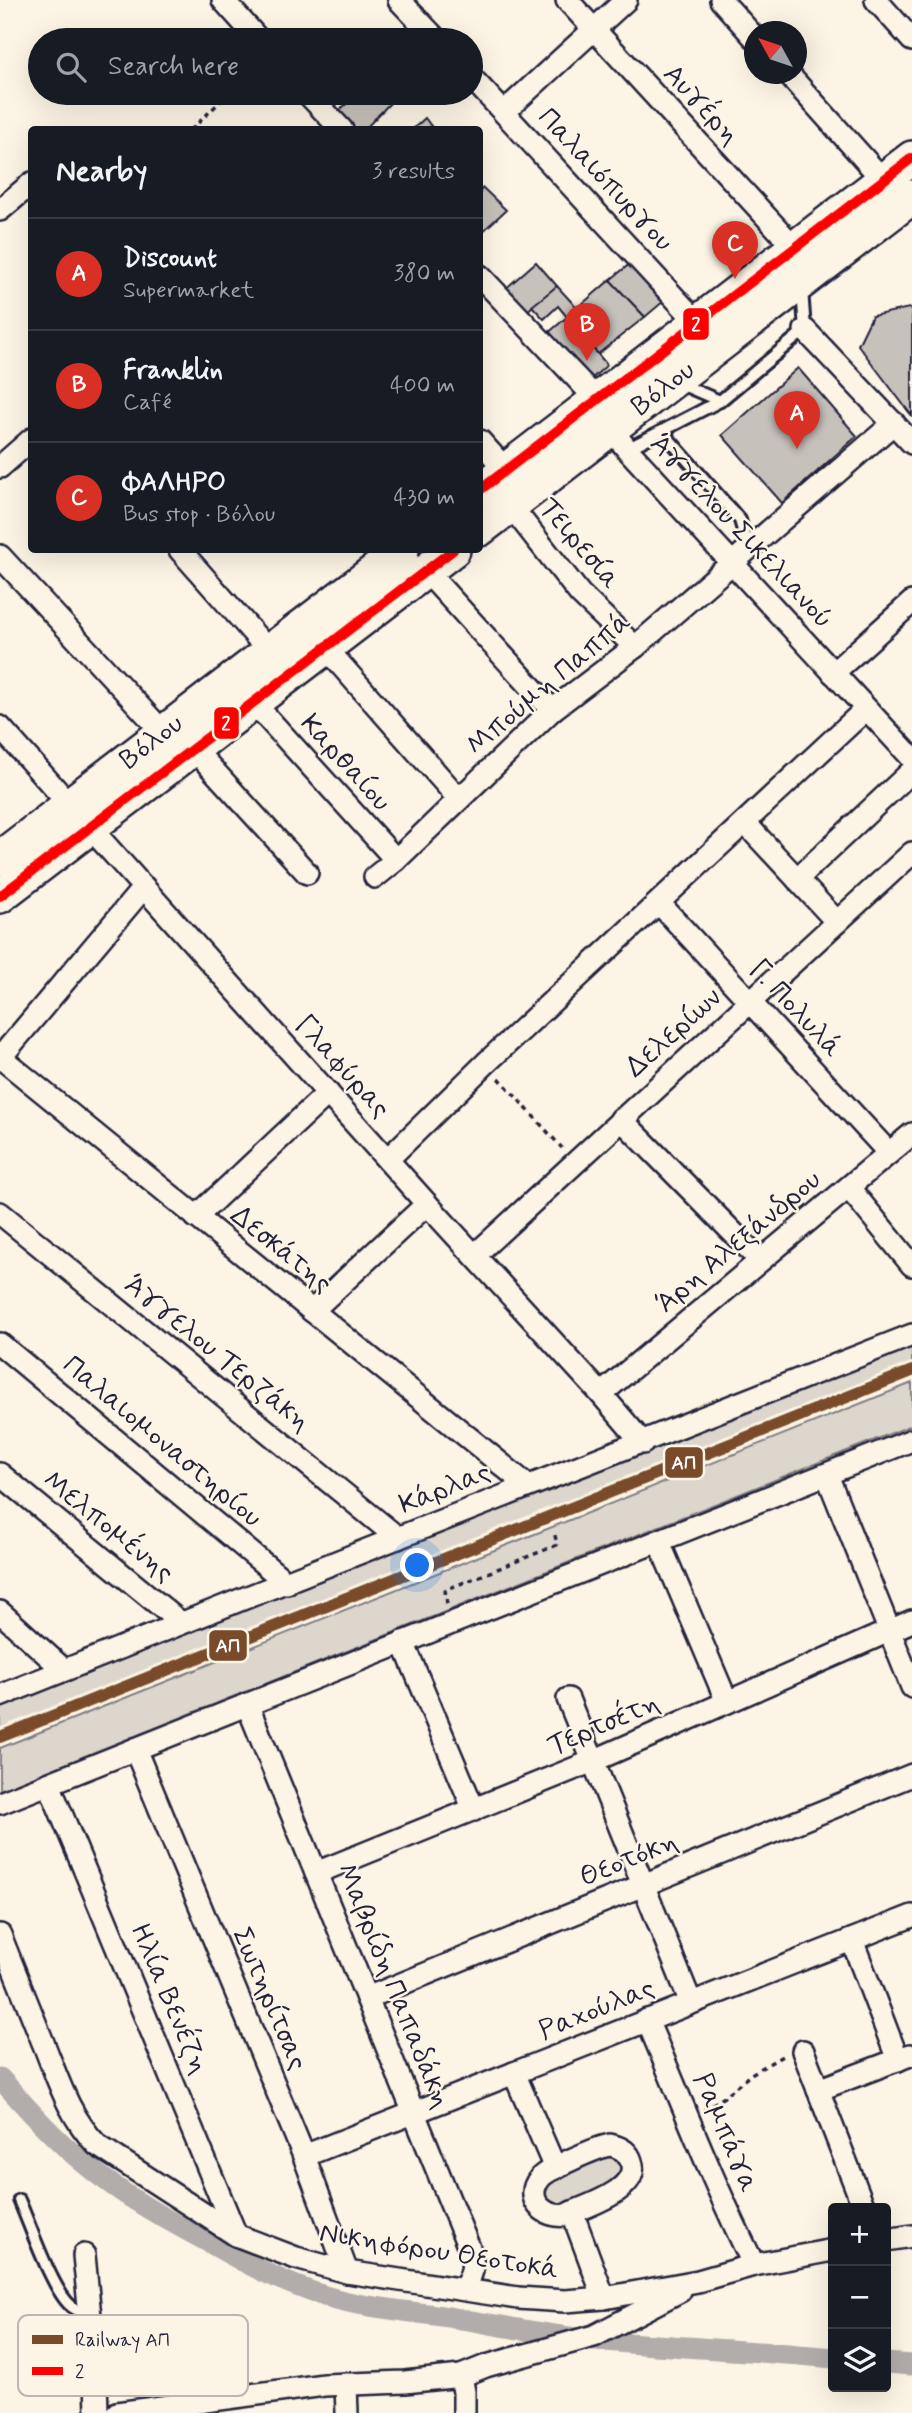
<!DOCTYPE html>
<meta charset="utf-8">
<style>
:root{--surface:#171b24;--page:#20242c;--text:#f1f3f6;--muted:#9ea1a6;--line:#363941;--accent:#d93025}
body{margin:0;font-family:Mynerve,sans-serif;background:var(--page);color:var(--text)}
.controls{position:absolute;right:21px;bottom:21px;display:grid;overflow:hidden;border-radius:7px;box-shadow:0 7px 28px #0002}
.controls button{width:63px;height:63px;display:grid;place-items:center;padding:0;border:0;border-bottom:2px solid var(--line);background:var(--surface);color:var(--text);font:35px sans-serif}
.compass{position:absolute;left:744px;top:21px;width:63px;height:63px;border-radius:50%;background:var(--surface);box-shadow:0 7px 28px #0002;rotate:310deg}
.you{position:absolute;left:418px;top:1566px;width:24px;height:24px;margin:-18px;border:5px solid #fff;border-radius:50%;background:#1a73e8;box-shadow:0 0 0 10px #1a73e833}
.badge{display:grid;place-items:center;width:46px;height:46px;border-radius:50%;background:var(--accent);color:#fff;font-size:23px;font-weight:700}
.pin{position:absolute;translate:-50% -58px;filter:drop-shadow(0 2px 4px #0008)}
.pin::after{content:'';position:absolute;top:37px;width:24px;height:21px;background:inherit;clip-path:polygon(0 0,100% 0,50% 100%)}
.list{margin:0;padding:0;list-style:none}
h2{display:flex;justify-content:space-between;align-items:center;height:91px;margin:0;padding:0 28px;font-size:30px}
h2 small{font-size:23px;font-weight:400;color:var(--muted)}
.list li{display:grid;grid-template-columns:46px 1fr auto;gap:21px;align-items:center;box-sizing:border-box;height:112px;padding:0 28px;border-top:2px solid var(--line)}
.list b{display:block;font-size:26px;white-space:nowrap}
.list p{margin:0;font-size:23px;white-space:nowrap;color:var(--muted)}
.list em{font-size:23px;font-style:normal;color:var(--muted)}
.icon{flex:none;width:38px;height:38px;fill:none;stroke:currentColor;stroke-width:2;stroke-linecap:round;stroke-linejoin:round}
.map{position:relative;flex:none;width:912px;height:2413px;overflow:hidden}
.search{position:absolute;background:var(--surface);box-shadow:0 7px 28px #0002;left:28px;top:28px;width:455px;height:77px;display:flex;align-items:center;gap:18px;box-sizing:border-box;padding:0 24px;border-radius:38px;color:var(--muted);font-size:26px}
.panel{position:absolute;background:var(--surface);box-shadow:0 7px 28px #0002;left:28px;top:126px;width:455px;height:427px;border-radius:7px}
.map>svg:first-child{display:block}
.green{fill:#dcd6cc;stroke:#7f7c84;stroke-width:2}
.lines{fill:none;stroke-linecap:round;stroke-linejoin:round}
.canal{stroke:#b2adab;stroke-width:21}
.building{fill:#c6c1bb;stroke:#22223b;stroke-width:2}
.service-casing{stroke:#22223b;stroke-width:16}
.minor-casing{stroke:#22223b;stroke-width:26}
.primary-casing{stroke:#22223b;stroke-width:38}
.path{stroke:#22223b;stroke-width:3.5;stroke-dasharray:5 5;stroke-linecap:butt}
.service{stroke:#fcf5e5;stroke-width:10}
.minor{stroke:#fcf5e5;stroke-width:21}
.primary{stroke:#fcf5e5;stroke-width:33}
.bus-1-casing{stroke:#fcf5e5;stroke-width:16}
.bus-1{stroke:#f00;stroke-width:10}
.rail-1-casing{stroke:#fcf5e5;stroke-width:18}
.rail-1{stroke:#7a4b2a;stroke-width:12}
.labels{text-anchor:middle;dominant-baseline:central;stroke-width:5;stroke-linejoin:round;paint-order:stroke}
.street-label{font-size:28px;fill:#22223b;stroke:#fcf5e5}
.key{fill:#fcf5e5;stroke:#bbb6b2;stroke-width:2}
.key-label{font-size:19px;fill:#22223b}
.line-badge{stroke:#fcf5e5;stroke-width:2.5}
.badge-label{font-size:19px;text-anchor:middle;font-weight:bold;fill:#fff}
</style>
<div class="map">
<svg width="912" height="2413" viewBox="0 0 912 2413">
<rect width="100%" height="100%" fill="#fcf5e5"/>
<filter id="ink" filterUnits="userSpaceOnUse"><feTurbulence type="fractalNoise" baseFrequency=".0143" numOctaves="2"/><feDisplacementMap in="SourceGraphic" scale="14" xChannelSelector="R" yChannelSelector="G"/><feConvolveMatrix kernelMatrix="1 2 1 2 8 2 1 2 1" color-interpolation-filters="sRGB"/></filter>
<g filter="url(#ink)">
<!-- green -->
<g class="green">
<polygon points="912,1341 912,1365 0,1731 0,1701"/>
<polygon points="912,1383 912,1425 0,1790 0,1748"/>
<polygon points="613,2156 621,2160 624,2174 608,2185 561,2206 555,2206 544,2198 544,2188 548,2183 602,2158"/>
</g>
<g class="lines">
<!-- canal -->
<g class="canal">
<path d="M0 2078C27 2108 54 2139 85 2164 123 2196 167 2220 210 2243 246 2264 285 2284 325 2296 368 2309 411 2311 455 2318 509 2327 562 2338 617 2342 689 2348 761 2351 833 2358"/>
<polyline points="886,2363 912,2365"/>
</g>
</g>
<!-- building -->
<g class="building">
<polygon points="359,93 388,93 394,99 364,130 350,130 336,113"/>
<polygon points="425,118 434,130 412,130"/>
<polygon points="483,188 506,210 480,234 480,191"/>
<polygon points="536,262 557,286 526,312 504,290"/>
<polygon points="631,263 664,301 645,317 610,280"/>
<polygon points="610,280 645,317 598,354 567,317"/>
<polygon points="557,286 577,308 567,317 558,306 544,319 532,306"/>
<polygon points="909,308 912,311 912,416 858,345 872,316"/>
<polygon points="567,317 607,365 588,382 547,334"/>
<polygon points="798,368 857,436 782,503 722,435"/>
</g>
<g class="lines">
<!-- service casing -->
<g class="service-casing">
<g id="service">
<polyline points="678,383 720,401 805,330 802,289"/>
<polyline points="662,431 740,520 748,549"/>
<polyline points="627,449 720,401"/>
<path d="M19 2200C30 2225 52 2289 70 2305 76 2311 83 2312 90 2315"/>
</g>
</g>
<!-- minor casing -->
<g class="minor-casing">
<g id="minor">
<polyline points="223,0 259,40"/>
<polyline points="399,0 437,40"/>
<polyline points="567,0 794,247"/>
<polyline points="721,0 754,37"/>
<polyline points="876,0 912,40"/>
<polyline points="788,74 883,180"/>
<polyline points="471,77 697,322"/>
<polyline points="307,93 342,130"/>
<polyline points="504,112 626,0"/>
<polyline points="0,210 32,183"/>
<polyline points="480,276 587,389 610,428 627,449 912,758"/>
<polyline points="805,330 912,443"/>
<polyline points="480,441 506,470"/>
<polyline points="0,467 32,439"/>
<polyline points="510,505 580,594 635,647"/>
<polyline points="180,550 269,651"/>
<polyline points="0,556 163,732"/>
<polyline points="425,570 552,710"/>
<polyline points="325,647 459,799"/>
<polyline points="833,673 912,602"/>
<polyline points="253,702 396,860"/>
<polyline points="0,727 427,1204 601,1394 643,1443"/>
<polyline points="193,748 307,873"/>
<polyline points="745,823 837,922"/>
<polyline points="375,877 396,860 552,710 635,647 894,423"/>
<polyline points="797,879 912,771"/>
<polyline points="659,903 889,1153"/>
<polyline points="0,1057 528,1486"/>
<polyline points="0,1058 144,887"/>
<polyline points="621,1119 760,1260"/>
<polyline points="388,1159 486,1063 866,709"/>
<polyline points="849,1188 912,1265"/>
<polyline points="0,1213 398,1538"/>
<polyline points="196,1217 328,1093"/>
<polyline points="475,1255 912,853"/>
<polyline points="312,1311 427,1204"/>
<polyline points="0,1344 287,1583"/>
<polyline points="601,1394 912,1134"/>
<polyline points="0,1474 181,1623"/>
<polyline points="827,1475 912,1687"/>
<polyline points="659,1542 727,1702"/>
<polyline points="0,1612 64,1670"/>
<polyline points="403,1642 474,1810"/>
<path d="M0 1696C303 1573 609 1457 912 1335"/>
<polyline points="568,1699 691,2003"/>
<path d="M247 1704 471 2253C475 2268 471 2276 464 2289"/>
<polyline points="135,1749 304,2156 347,2272"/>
<polyline points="49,1784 236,2235"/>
<polyline points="0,1803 912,1440"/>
<polyline points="316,1873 593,1761 912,1621"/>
<path d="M0 1935C14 1970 28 2005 42 2040 58 2079 68 2115 97 2145L236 2235 296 2258 347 2272 518 2298 565 2301 604 2298 698 2281 754 2265 833 2250"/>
<polyline points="852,1940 898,2060"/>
<polyline points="367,1998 912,1775"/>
<path d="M647 2020C682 2102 714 2186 754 2265"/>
<polyline points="803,2051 864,2208"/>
<polyline points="514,2073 555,2168"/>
<polyline points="818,2090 910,2055"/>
<path d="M610 2145C620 2147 628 2151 631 2161 642 2190 585 2206 566 2215 544 2219 523 2198 540 2178 547 2169 598 2147 610 2145Z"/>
<polyline points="304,2156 912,1916"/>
<polyline points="572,2212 604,2298"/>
<polyline points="886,2240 912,2236"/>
<polyline points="84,2255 96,2378 97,2413"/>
<polyline points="461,2376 464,2392 464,2413"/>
<polyline points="346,2384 347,2413"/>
<polyline points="117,2413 324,2385 405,2382 461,2376 486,2366 594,2336 680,2291"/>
</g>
</g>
<!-- primary casing -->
<g class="primary-casing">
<g id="primary">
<polyline points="480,490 912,158"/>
<path id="s1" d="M480 529 912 197"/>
<path id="s2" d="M0 858 402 550"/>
<polyline points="0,896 453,550"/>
</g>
</g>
<!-- path -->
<g class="path">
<polyline points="191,130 229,93"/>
<polyline points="499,1078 562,1148"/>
<polyline points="447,1604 445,1590 557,1545 554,1531"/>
<polyline points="704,2110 724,2097 751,2074 784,2055"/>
</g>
<!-- service -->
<use href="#service" class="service"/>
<!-- minor -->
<use href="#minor" class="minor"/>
<!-- primary -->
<use href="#primary" class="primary"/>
<!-- bus-1 casing -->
<g class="bus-1-casing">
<g id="bus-1">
<polyline points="480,490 912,158"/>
<polyline points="0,896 453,550"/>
</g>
</g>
<!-- bus-1 -->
<use href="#bus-1" class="bus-1"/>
<!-- rail-1 casing -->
<g class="rail-1-casing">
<polyline id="rail-1" points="0,1737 912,1371"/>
</g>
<!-- rail-1 -->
<use href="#rail-1" class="rail-1"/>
</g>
</g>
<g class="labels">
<!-- street labels -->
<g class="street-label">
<text transform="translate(701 105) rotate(47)">Αυγέρη</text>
<text transform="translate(605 180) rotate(47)">Παλαιόπυργου</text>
<text stroke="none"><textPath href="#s1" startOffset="231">Βόλου</textPath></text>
<text transform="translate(741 532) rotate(47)">Άγγελου Σικελιανού</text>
<text transform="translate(579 544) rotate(50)">Τειρεσία</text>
<text transform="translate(549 684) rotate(-40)">Μπούμη Παππά</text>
<text stroke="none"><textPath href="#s2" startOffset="191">Βόλου</textPath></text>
<text transform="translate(345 763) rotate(48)">Καρθαίου</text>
<text transform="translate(795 1009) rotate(47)">Γ. Πολυλά</text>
<text transform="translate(674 1033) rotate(-42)">Δελερίων</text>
<text transform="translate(342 1067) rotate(48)">Γλαφύρας</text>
<text transform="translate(739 1242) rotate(-40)">Άρη Αλεξάνδρου</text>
<text transform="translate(281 1250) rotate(39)">Δεσκάτης</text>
<text transform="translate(217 1354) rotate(39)">Άγγελου Τερζάκη</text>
<text transform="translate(162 1442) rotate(40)">Παλαιομοναστηρίου</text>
<text transform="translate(445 1489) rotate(-22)">Κάρλας</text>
<text transform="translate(108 1527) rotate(39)">Μελπομένης</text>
<text transform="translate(604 1725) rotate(-23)">Τερτσέτη</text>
<text transform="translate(629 1860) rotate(-22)">Θεοτόκη</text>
<text transform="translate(393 1986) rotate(68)">Μαβρίδη Παπαδάκη</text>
<text transform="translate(169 1999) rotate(67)">Ηλία Βενέζη</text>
<text transform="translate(269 1999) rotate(67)">Σωτηρίτσας</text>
<text transform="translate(597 2010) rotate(-22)">Ραχούλας</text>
<text transform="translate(725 2133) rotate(67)">Ραμπάγα</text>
<text transform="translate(439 2252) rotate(9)">Νικηφόρου Θεοτοκά</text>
</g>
</g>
<!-- legend -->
<rect x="18" y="2315" width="230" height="81" rx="10" class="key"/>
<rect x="32" y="2335" width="31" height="9" fill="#7a4b2a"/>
<rect x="32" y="2367" width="31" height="8" fill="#f00"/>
<g class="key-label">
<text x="75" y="2346">Railway ΑΠ</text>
<text x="75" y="2378">2</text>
</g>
<g class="line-badge">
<rect x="682" y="307" width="28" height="34" rx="7" fill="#f00"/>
<rect x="213" y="706" width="27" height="34" rx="7" fill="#f00"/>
<rect x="664" y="1446" width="40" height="33" rx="7" fill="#7a4b2a"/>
<rect x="208" y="1629" width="40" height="33" rx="7" fill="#7a4b2a"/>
</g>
<g class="badge-label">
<text x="696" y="331">2</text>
<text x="226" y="730">2</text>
<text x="684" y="1469">ΑΠ</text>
<text x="228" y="1652">ΑΠ</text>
</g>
</svg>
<div class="controls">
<button>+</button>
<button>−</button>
<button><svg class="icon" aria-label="layers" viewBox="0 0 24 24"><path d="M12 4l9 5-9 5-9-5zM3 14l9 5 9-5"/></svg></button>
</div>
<svg class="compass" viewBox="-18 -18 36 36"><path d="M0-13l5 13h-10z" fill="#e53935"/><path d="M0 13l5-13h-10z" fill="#9ea1a6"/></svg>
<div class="you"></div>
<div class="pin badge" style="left:797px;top:449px">A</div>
<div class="pin badge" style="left:587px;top:361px">B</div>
<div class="pin badge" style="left:735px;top:279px">C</div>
<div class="search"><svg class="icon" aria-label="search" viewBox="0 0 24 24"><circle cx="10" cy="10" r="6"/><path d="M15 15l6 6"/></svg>Search here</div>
<section class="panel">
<h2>Nearby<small>3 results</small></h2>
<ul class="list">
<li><span class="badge">A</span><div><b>Discount</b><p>Supermarket</p></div><em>380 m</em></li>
<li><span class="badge">B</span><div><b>Franklin</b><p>Café</p></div><em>400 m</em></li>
<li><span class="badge">C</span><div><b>ΦΑΛΗΡΟ</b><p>Bus stop · Βόλου</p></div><em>430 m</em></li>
</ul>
</section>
</div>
